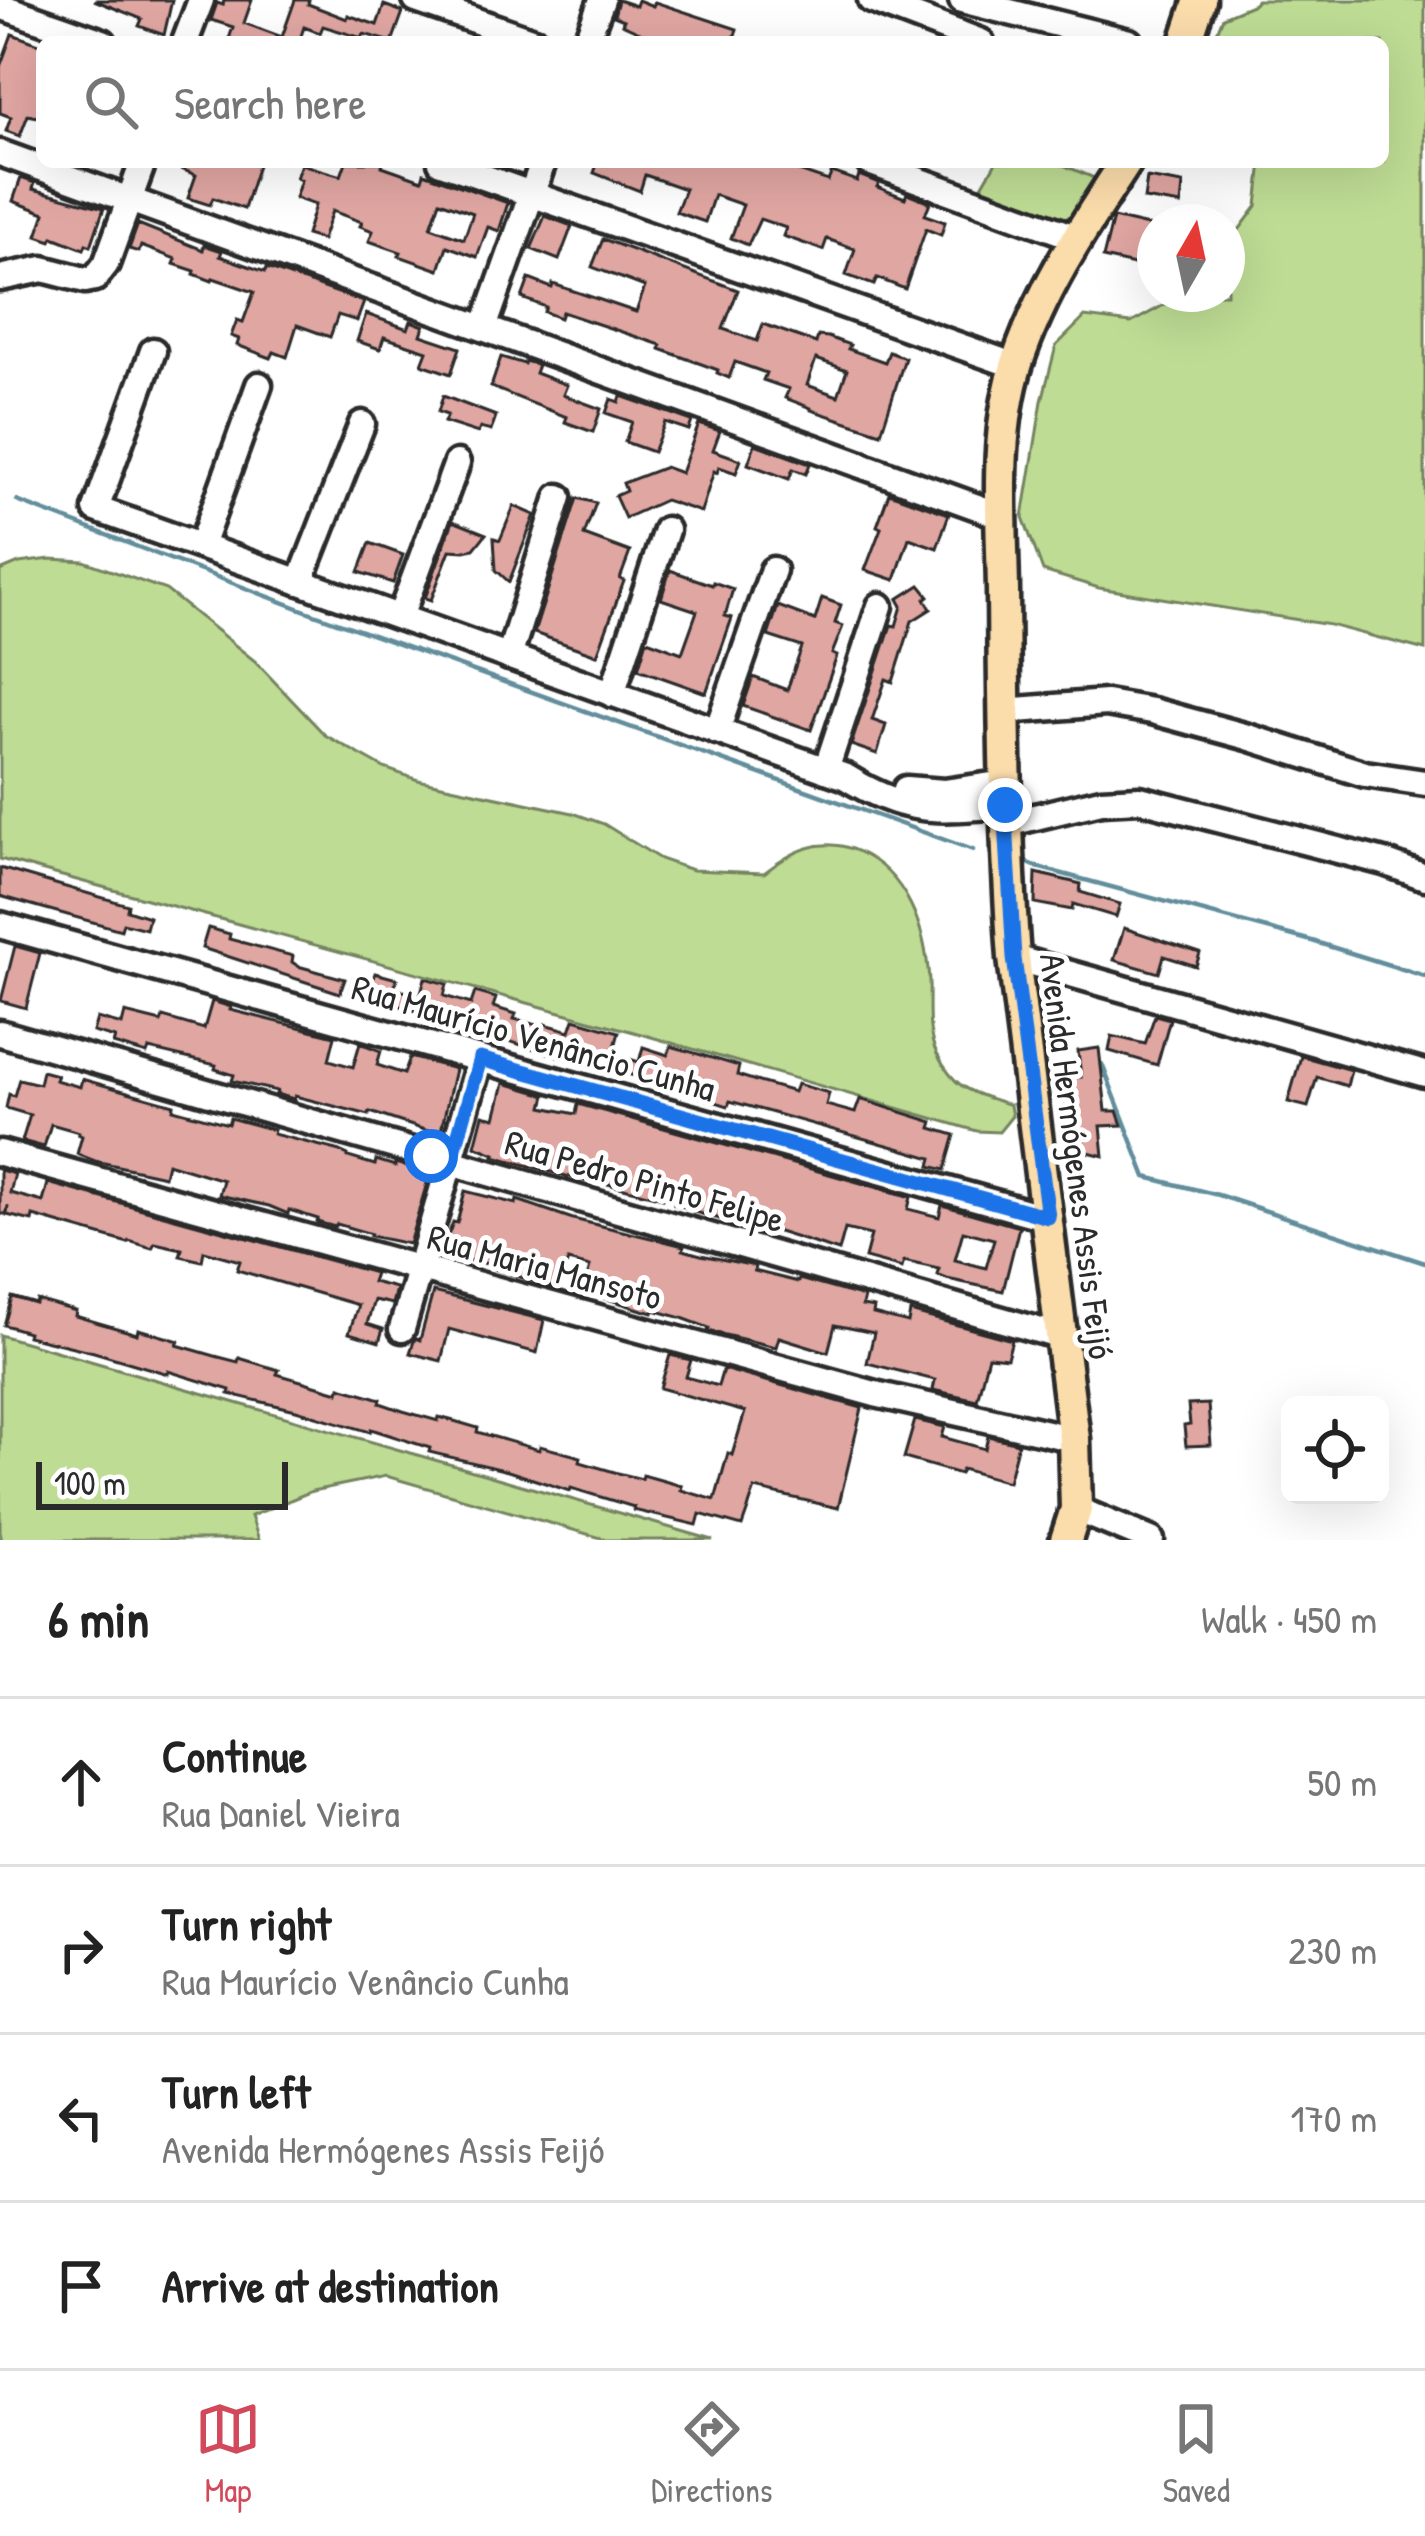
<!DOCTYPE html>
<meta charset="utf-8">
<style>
:root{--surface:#fff;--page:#f2f2f2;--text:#222;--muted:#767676;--line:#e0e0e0;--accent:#d1495b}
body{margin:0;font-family:"Patrick Hand",sans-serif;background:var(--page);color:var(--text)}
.controls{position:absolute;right:36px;bottom:36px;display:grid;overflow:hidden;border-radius:18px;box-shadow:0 12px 48px #0002}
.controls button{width:108px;height:108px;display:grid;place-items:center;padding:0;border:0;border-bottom:3px solid var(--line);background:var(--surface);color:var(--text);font:60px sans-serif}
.compass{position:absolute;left:1137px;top:204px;width:108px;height:108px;border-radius:50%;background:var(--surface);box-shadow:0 12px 48px #0002;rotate:9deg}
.scale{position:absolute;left:36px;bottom:30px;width:252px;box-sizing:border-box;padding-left:12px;border:6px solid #2b2b2b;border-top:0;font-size:33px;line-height:42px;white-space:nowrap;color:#2b2b2b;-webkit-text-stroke:9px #fff;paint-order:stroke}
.stop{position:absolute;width:36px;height:36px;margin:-27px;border:9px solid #1a73e8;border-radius:50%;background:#fff}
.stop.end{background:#1a73e8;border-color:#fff;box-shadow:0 3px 12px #0008}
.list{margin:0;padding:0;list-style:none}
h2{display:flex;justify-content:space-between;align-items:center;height:156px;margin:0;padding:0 48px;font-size:51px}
h2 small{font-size:39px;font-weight:400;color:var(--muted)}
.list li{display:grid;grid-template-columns:78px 1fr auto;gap:36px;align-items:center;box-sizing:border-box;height:168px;padding:0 48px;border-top:3px solid var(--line)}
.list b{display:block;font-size:45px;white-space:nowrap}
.list p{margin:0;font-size:39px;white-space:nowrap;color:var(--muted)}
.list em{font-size:39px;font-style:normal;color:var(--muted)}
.icon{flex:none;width:66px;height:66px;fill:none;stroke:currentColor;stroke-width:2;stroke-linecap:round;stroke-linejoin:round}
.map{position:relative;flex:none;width:1425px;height:1540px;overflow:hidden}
.search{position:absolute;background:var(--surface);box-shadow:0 12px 48px #0002;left:36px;right:36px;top:36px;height:132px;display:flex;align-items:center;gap:30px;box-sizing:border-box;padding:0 42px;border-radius:18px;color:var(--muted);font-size:45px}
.sheet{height:828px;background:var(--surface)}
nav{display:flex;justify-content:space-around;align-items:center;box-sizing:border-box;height:168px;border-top:3px solid var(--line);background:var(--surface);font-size:33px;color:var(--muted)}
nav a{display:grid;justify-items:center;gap:6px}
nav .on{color:var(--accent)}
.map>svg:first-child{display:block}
.green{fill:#bedc94;stroke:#748460;stroke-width:3}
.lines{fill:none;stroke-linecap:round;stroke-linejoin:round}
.stream{stroke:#628e9c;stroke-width:4.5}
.building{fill:#e0a6a2;stroke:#2b2b2b;stroke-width:3;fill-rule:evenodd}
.minor-casing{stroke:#2b2b2b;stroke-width:33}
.major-casing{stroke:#2b2b2b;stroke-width:39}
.minor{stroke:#fff;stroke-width:24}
.major{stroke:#fbdcab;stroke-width:30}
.route{stroke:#1a73e8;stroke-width:15}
.labels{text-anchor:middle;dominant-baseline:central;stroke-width:10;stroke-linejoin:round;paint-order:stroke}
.street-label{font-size:36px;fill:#2b2b2b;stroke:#fff}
</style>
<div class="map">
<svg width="1425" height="1540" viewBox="0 0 1425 1540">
<rect width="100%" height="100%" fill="#fff"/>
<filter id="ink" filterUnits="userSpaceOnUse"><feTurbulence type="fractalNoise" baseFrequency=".00833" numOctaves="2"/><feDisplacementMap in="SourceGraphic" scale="24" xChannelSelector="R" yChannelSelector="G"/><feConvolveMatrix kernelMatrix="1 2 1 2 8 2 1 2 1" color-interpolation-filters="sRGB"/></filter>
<g filter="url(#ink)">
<!-- green -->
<g class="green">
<polygon points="1257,0 1425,0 1425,650 1330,625 1099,588 1043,571 1023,517 1042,401 1056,346 1085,317 1131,323 1184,294 1227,294 1227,246 1257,206 1262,162 1383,162 1383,42 1213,42 1223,17 1254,4"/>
<polygon points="996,162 1056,162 1099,180 1069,228 978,193"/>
<path d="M51 559 84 561 166 590 255 661 325 735 384 768 418 780 573 813 604 824 660 859 692 870 764 873C791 852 821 835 857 851 907 873 926 929 929 981 930 1005 926 1032 937 1054 957 1093 973 1092 1010 1105L1012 1116 999 1132 977 1131 634 1032 0 859V571L19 563Z"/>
<polygon points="0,1335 713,1540 608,1540 386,1476 312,1491 251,1516 259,1540 0,1540"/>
</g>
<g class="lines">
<!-- stream -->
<g class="stream">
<polyline points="17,501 306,611 973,850"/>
<polyline points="1021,860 1037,867 1312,941 1425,976"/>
<polyline points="1102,1064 1146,1177 1218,1195 1425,1263"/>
</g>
</g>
<!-- building -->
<g class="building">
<polygon points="94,0 172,0 164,35 139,26 142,19"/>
<polygon points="224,0 252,0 244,23 282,37 295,0 309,0 308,4 347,19 348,15 377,25 384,5 403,12 392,42 364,34 362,38 323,26 320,33 304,27 299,42 228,42 233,27 211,20 217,3 223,5"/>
<polygon points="618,0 636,6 638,0 653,6 655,2 737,29 733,42 662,42 622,24 624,20 614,16"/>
<polygon points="12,34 42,45 42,118 28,115 20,136 6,131 11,117 0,113 0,67"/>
<polygon points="164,162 259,162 244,209 213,198 210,205 188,198 196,175"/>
<path d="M346 162H383L382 166 422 180 424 173 508 203 499 231 488 227 477 257 447 246 439 270 399 256 401 252 369 241 373 231 360 226 362 222 332 211 322 240 306 235 315 205 295 198 301 180 296 178 301 164 341 176ZM440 201 473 213 464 239 431 227Z"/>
<polygon points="598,162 785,162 784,166 828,181 832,172 857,181 859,175 879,183 877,187 905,198 907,193 930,202 925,215 945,222 941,235 926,229 905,289 877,278 874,285 846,275 855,249 827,239 823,250 783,236 786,228 760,219 748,245 731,238 743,205 714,195 705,222 676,212 685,189 645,175 640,191 594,173"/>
<polygon points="21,178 35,183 33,189 104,208 91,246 86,244 84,249 53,237 51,241 37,236 45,213 13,201"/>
<polygon points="1147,178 1183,184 1181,205 1144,199"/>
<polygon points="545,216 572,226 559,260 531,249"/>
<polygon points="1113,218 1152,227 1143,267 1103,258"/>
<polygon points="138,224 203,250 204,245 222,251 220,256 265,272 267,268 364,302 357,321 338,315 330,337 297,325 287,357 274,352 271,358 237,345 239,339 231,336 237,320 243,322 254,292 213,278 212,281 194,274 195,271 174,264 176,259 141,246 139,252 129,249"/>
<path d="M603 239 738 290 723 329 757 341 763 324 816 343 818 336 828 337 850 345 848 349 885 362 889 352 905 358 881 433 811 410V408L785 398 789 389 763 380 766 373 735 362 729 378 717 373 718 370 660 349 661 345 562 312 560 318 544 312 546 307 522 298 529 279 552 288 553 284 636 312 645 287 592 267ZM816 359 847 370 838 396 807 385Z"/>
<polygon points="366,314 408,329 411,321 424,326 421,335 460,348 451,374 422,364 427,351 384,337 380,349 357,341"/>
<polygon points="501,357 524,364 525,361 538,365 535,373 567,385 563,395 601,409 593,432 565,422 567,417 491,387"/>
<polygon points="443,396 496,416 491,431 480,428 478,433 444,422 447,415 438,412"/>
<polygon points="621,396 692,421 689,430 665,422 653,452 625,442 632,422 606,413 611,399 619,402"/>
<polygon points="699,424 720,431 713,450 741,460 736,473 719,467 717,473 714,471 701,512 665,500 625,518 615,496 626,491 623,483 665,467 681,473"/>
<polygon points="755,444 810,464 806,474 793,469 789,479 748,464"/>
<polygon points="889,493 949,514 937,548 909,538 895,580 865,570 881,528 877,526"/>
<polygon points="577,498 596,503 584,535 630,552 620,579 624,581 597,655 534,633"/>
<polygon points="514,506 535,515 509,582 496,570 494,538 500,540"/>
<polygon points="453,521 486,534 474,549 465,551 450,550 431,600 425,598"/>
<polygon points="370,543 403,555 393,583 359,572"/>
<polygon points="670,570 712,585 713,582 733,589 725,616 732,618 706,693 638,669 647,640 682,653 697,611 661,599"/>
<polygon points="920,585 929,596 925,599 931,609 912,621 893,682 886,679 872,720 886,725 877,754 851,745 891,625 896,626 902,606 898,599"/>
<polygon points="822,598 841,605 835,623 843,626 832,654 837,656 811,730 743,706 753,677 787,690 802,647 768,636 778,606 815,620"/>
<polygon points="0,868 128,905 127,910 149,917 146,929 123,923 121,930 0,896"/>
<polygon points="1036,873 1081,884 1080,892 1120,904 1116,917 1073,904 1072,910 1035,903"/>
<polygon points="208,928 230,934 229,939 293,956 292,962 298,966 345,979 340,993 202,948"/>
<polygon points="1124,928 1200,953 1196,966 1164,956 1159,973 1114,960"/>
<polygon points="15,946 40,953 26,1008 1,1001"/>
<polygon points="375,973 397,979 394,988 420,996 425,978 447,984 444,996 471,1004 475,992 496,998 493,1007 516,1014 514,1019 545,1027 545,1024 570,1031 574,1019 619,1032 613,1054 639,1062 643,1047 668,1055 671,1046 739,1066 737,1075 759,1082 794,1092 797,1084 829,1093 826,1105 855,1113 860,1099 933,1122 931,1128 955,1135 945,1170 930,1166 932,1158 898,1148 730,1101 728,1106 635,1076 608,1069 608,1071 485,1034 484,1038 467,1033 469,1025 438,1016 435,1024 418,1019 420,1012 350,991 354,977 372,982"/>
<polygon points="212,1001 231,1007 230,1010 335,1036 329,1060 353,1067 360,1043 381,1051 377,1065 404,1074 410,1057 455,1069 440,1135 370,1112 369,1115 295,1096 294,1099 276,1094 277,1091 232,1081 234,1075 215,1069 216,1065 149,1049 147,1054 113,1044 115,1038 93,1032 97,1018 122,1025 125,1013 161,1022 163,1017 204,1029"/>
<polygon points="1155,1015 1170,1019 1157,1065 1109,1051 1112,1036 1145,1044"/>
<polygon points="1099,1048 1106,1111 1117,1111 1122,1125 1101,1126 1104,1156 1068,1147 1066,1122 1068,1122 1062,1077 1081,1077 1078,1051"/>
<polygon points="1301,1056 1351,1070 1347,1086 1317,1077 1308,1107 1288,1102"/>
<polygon points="42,1071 57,1075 55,1080 80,1087 82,1079 174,1105 173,1109 228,1124 230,1118 274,1130 273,1134 337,1150 348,1155 348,1157 375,1165 376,1160 395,1166 395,1163 430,1173 409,1244 370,1236 371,1234 337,1224 335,1227 317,1222 318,1219 289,1210 288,1214 269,1206 219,1195 223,1180 167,1163 164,1176 95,1161 77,1154 82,1136 78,1134 79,1132 51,1124 44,1147 22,1141 30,1115 6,1108 9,1094 14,1096 19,1079 39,1084"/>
<path d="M504 1083 546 1095 543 1107 576 1114 578 1104 911 1197 908 1209 939 1217 942 1205 1019 1227 1003 1291 947 1279 937 1275 939 1269 912 1263 904 1261 902 1268 865 1258 871 1235 845 1229 839 1251 746 1222 745 1226 691 1211 692 1209 674 1204 675 1201 584 1178V1181L494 1156 495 1154 475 1146 483 1115 495 1118ZM963 1231 994 1239 986 1268 955 1260Z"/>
<polygon points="0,1170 15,1174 10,1193 43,1202 48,1183 375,1273 372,1282 396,1288 392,1304 374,1300 367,1324 383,1329 379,1342 349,1333 358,1305 237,1270 240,1261 204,1251 202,1261 180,1256 182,1249 155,1243 152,1248 129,1241 128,1243 33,1216 32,1221 7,1215 8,1206 6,1214 0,1214"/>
<polygon points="465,1191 516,1204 517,1200 573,1219 684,1246 683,1250 701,1255 755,1266 754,1271 798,1282 799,1279 864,1297 862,1306 874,1308 873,1314 908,1323 910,1312 1012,1340 1007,1358 988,1356 977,1400 933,1390 935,1380 867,1363 874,1333 835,1325 828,1352 779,1337 776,1347 708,1331 709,1328 682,1318 654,1310 653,1313 639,1309 583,1291 590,1267 568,1261 557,1289 492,1268 493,1265 441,1255 453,1222 457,1223"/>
<polygon points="433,1292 544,1320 537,1353 449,1329 441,1361 410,1353 415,1338 420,1340"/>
<polygon points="12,1297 36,1304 37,1300 76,1311 75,1316 137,1334 138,1329 179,1341 177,1345 215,1356 238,1362 239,1358 279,1370 277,1374 339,1392 340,1387 368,1395 381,1399 380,1403 403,1411 438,1421 439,1417 454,1421 478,1428 477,1432 539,1450 540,1446 581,1457 580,1462 618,1473 642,1479 643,1475 657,1479 682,1486 681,1490 715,1500 728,1453 732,1455 745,1412 660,1388 670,1355 691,1360 686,1377 718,1386 723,1369 862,1408 838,1508 755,1489 742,1526 700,1514 697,1525 633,1510 634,1507 571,1488 570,1491 508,1471 429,1452 430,1448 371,1429 370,1432 296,1410 229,1394 230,1390 168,1371 168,1374 94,1352 27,1336 28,1332 4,1325"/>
<polygon points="1208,1404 1211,1445 1186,1446 1184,1426 1190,1425 1188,1405"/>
<polygon points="915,1420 945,1427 942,1437 985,1449 988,1436 1018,1443 1008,1482 962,1469 960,1474 904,1458"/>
</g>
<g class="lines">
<!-- minor casing -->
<g class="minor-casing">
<g id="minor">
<polyline points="416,0 537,42"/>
<polyline points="871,0 981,42"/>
<polyline points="962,0 1129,42"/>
<polyline points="0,6 103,42"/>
<polyline points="185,42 201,0"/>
<polyline points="586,42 602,0"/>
<polyline points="0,153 1002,516"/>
<polyline points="441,162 1016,366"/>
<polyline points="869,162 1077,238"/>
<polyline points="0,278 43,269 85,280 95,278 106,264 143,162"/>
<polyline points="484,328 543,162"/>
<path d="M153 351 96 509 846 777C907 815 936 810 1005 805"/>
<polyline points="201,546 259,385"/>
<polyline points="300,582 362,424"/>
<polyline points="400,617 457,463"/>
<polyline points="509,657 559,497"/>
<polyline points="612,694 666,530"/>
<polyline points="1004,711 1106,703 1152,711 1248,737 1365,774 1425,783"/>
<polyline points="717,731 773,570"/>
<polyline points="826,770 880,606"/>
<polyline points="906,789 944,792 1005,783"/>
<polyline points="1006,824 1101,801 1140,799 1384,862 1425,877"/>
<polyline points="0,925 1048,1218"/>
<polyline points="1014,958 1425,1074"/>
<polyline points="0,1033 1062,1337"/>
<polyline points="0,1153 875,1394 1074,1439"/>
<polyline points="402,1329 480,1059"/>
<polyline points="1076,1509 1151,1540"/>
</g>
</g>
<!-- major casing -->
<g class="major-casing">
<g id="major">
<polyline points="1186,42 1200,0"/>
<path d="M1066 1540 1076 1509 1074 1439 1014 958C1005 836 1004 714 1003 591 1002 517 994 435 1017 363 1041 290 1084 226 1126 162"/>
</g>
</g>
<!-- minor -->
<use href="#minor" class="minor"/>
<!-- major -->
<use href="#major" class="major"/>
</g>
</g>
<g class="lines" filter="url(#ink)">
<!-- route -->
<polyline class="route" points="431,1156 451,1162 480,1059 1048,1217 1014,958 1005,805"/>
</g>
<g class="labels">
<!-- street labels -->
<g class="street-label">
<text transform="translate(534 1037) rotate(16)">Rua Maurício Venâncio Cunha</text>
<text transform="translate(1078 1156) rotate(83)">Avenida Hermógenes Assis Feijó</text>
<text transform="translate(645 1180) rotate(16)">Rua Pedro Pinto Felipe</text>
<text transform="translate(545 1266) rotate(15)">Rua Maria Mansoto</text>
</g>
</g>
</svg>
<div class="controls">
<button><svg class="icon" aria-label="locate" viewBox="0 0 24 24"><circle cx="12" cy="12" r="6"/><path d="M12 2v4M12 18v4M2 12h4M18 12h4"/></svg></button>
</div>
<svg class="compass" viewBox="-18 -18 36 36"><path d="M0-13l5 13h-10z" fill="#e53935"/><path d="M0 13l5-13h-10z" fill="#767676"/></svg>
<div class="scale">100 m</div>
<div class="stop" style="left:431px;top:1156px"></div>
<div class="stop end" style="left:1005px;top:805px"></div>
<div class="search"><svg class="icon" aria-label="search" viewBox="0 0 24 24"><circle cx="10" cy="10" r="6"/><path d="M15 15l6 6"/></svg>Search here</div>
</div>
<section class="sheet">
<h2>6 min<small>Walk · 450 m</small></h2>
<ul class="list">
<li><svg class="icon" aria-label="ahead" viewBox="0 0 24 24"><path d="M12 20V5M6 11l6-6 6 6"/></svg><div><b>Continue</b><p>Rua Daniel Vieira</p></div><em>50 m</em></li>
<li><svg class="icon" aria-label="right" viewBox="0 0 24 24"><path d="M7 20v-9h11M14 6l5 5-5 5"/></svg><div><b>Turn right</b><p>Rua Maurício Venâncio Cunha</p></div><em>230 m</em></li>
<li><svg class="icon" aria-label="left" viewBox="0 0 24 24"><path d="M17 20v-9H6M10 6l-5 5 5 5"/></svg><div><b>Turn left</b><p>Avenida Hermógenes Assis Feijó</p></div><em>170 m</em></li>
<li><svg class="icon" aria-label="arrive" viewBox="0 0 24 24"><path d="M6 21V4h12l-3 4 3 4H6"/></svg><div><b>Arrive at destination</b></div></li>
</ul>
</section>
<nav>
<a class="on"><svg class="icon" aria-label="map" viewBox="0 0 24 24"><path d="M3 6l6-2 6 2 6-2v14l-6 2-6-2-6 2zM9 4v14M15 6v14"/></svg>Map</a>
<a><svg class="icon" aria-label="directions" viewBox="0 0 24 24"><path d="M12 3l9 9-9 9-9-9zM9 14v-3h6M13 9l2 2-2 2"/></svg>Directions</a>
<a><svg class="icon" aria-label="saved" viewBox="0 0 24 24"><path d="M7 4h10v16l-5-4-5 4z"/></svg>Saved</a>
</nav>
